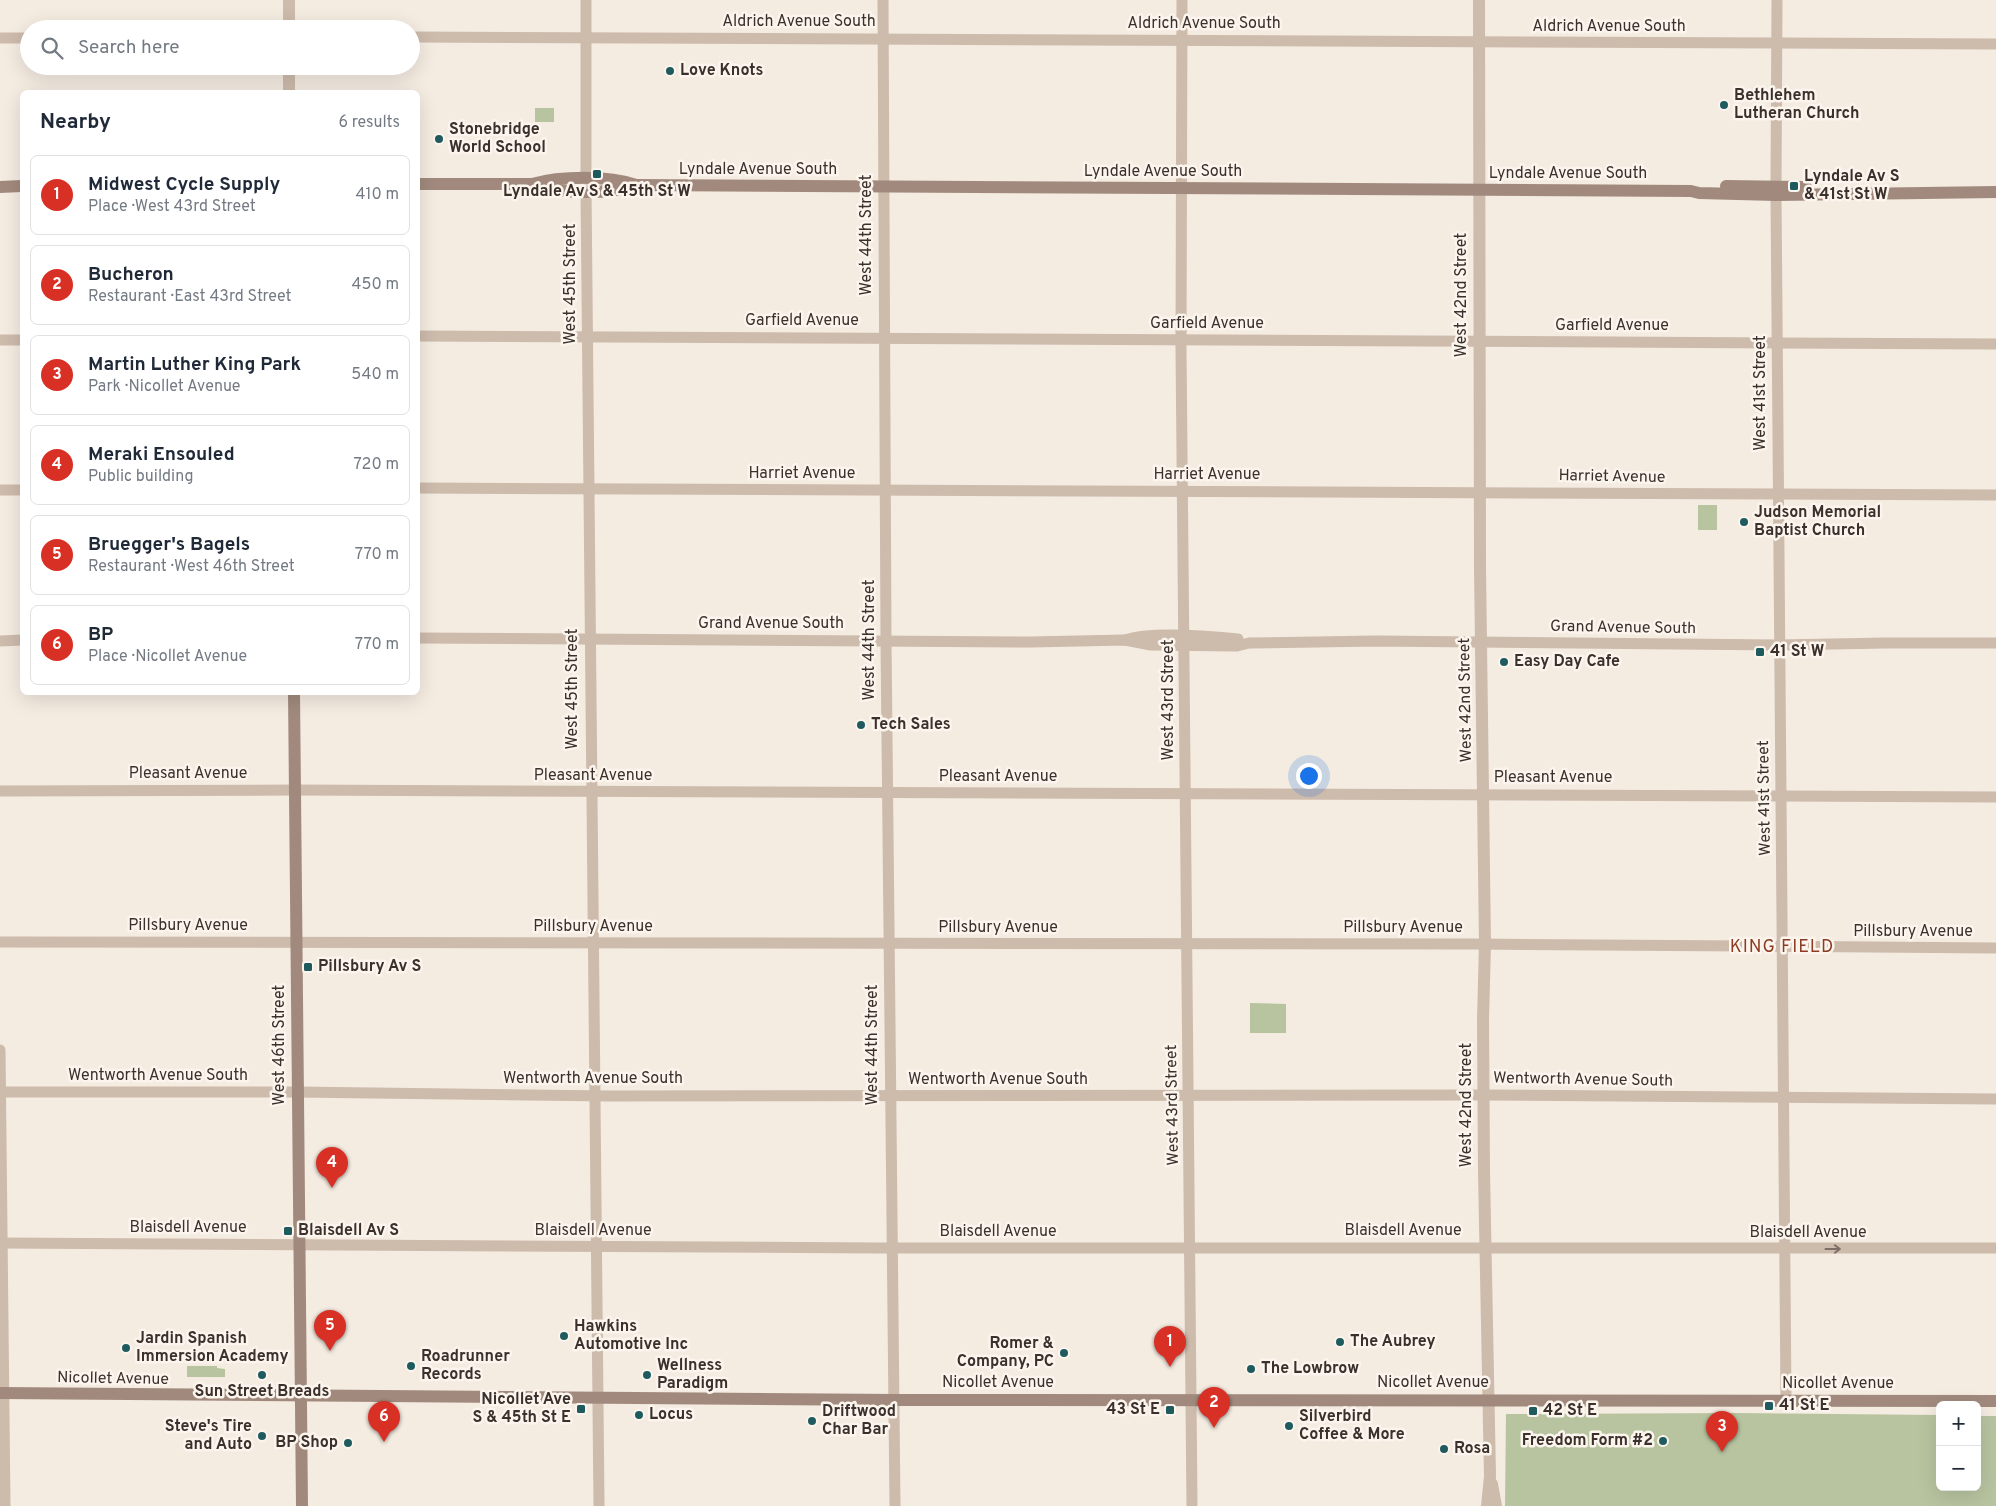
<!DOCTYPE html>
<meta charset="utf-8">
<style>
:root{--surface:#fff;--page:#f2f2f3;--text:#1f2937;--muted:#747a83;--line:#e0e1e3;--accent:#d93025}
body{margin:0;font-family:Overpass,sans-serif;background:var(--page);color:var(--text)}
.controls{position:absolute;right:15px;bottom:15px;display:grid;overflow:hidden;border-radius:8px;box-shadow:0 5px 20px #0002}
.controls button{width:45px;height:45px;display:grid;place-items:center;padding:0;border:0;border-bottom:1px solid var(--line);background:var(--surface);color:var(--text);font:25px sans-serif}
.you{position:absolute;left:1308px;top:775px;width:18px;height:18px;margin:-12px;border:4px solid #fff;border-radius:50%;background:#1a73e8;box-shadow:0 0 0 8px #1a73e833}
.badge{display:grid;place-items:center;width:32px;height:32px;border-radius:50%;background:var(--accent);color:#fff;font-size:16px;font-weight:700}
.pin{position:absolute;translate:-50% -41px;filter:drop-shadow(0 1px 2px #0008)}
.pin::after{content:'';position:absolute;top:26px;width:18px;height:15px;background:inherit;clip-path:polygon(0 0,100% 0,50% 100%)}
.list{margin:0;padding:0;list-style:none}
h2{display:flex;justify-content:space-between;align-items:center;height:65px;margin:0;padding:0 20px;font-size:21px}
h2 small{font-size:16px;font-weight:400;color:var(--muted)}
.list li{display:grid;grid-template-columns:32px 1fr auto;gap:15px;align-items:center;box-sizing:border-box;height:80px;margin:0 10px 10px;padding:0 10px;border:1px solid var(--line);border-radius:8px}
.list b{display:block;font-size:19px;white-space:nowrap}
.list p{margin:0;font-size:16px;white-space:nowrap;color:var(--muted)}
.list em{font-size:16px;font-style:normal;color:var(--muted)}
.icon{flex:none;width:28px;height:28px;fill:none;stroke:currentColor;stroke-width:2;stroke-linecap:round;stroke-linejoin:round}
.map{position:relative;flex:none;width:1996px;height:1506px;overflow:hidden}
.search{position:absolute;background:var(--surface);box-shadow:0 5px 20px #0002;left:20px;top:20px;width:400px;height:55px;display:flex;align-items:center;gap:12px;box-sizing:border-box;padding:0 18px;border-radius:28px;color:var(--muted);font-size:19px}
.panel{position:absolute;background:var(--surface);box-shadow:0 5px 20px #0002;left:20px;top:90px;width:400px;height:605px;border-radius:8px}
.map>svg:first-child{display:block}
.green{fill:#b8c4a0}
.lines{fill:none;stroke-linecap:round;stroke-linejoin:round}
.minor{stroke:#cdbbac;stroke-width:11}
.tertiary{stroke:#cdbbac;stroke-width:12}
.secondary{stroke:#a18a7d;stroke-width:12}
.oneway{stroke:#7d6f65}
.poi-dot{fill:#1f5a5e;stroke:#fbf5ee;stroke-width:2}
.labels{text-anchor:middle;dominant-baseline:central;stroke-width:5;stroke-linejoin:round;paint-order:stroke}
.street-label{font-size:16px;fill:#3b302b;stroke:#fbf5ee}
.poi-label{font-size:16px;font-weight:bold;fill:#3b302b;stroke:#fbf5ee;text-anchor:start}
.neighbourhood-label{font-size:18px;letter-spacing:1px;fill:#8c3b22;stroke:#fbf5ee}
</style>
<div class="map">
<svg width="1996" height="1506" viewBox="0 0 1996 1506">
<rect width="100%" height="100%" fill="#f4ebe1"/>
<!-- green -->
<g class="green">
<rect x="535" y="108" width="19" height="14"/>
<rect x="1698" y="505" width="19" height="25"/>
<polygon points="1250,1003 1286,1004 1286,1033 1250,1033"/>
<polygon points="187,1366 217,1366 217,1368 225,1369 225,1377 187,1377"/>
<polygon points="1737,1413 1940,1415 1940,1487 1977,1487 1977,1416 1996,1416 1996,1506 1505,1506 1506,1414"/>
</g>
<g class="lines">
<!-- minor -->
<g class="minor">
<polyline points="586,0 586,179"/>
<polyline points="883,0 886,641 895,1506"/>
<polyline points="1182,0 1181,348 1192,1506"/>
<polyline points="411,37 1996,44"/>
<polyline points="0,38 29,38"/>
<polyline points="1776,185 1777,0"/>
<polyline points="586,190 599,1506"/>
<polyline points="1776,195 1786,1400"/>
<polyline points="418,336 1996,344"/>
<polyline points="0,340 22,340"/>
<polyline points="418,488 1996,495"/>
<polyline points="0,490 22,490"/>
<polyline points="418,638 1031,642 1125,640 1151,645 1237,646 1249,643 1376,641 1779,645 1885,643 1996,643"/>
<path d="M1125 640C1151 631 1209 636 1238 639"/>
<polyline points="0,641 22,640"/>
<polyline points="0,791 295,790 1996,797"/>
<polyline points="0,942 1473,944 1996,948"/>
<polyline points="0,1050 5,1506"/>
<polyline points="0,1092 296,1092 609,1096 1483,1095 1996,1099"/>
<polyline points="0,1243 878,1248 1996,1248"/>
</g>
<!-- tertiary -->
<g class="tertiary">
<polyline points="289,0 289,29"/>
<polyline points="1479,0 1480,568 1485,944 1483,1020 1484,1172 1490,1476 1487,1506"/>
<polyline points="289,66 289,92"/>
<polyline points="1492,1484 1496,1506"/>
</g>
<!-- secondary -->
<g class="secondary">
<path d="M418 184H532C560 176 608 175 636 185"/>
<path d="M532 184C560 194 608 195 636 185L1691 191 1699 193 1776 195 1996 192"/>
<polyline points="1726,186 1806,187"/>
<polyline points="0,187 22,186"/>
<polyline points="294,692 302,1506"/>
<polyline points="0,1393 894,1400 1996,1401"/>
</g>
</g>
<!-- one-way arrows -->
<defs><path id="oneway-shaft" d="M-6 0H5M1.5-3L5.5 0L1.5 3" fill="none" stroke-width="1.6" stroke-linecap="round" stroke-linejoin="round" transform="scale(1.25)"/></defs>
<use class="oneway" href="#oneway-shaft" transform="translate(1833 1249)"/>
<!-- markers -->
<g class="poi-dot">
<circle cx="670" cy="71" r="5"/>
<circle cx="1724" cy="105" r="5"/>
<circle cx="439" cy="139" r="5"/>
<rect x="592" y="169" width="10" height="10" rx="2.5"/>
<rect x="1789" y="181" width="10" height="10" rx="2.5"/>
<circle cx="1744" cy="522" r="5"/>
<rect x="1755" y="647" width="10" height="10" rx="2.5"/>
<circle cx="1504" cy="662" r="5"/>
<circle cx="861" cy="725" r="5"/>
<rect x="303" y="962" width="10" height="10" rx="2.5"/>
<rect x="283" y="1226" width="10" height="10" rx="2.5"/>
<circle cx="564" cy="1336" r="5"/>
<circle cx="1340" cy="1342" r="5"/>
<circle cx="126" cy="1348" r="5"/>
<circle cx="1064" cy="1353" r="5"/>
<circle cx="411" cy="1366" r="5"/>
<circle cx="1251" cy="1369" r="5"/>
<circle cx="262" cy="1375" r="5"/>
<circle cx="647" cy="1375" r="5"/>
<rect x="1764" y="1401" width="10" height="10" rx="2.5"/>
<rect x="576" y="1404" width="10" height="10" rx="2.5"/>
<rect x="1165" y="1405" width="10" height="10" rx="2.5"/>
<rect x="1528" y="1406" width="10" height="10" rx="2.5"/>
<circle cx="639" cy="1415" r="5"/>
<circle cx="812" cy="1421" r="5"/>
<circle cx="1289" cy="1426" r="5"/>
<circle cx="262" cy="1436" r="5"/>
<circle cx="1663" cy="1441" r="5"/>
<circle cx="348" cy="1443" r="5"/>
<circle cx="1444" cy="1449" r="5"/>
</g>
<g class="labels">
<!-- street labels -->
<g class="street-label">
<text x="799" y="22">Aldrich Avenue South</text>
<text x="1204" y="24">Aldrich Avenue South</text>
<text x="1609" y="27">Aldrich Avenue South</text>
<text x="758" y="170">Lyndale Avenue South</text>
<text x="1163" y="172">Lyndale Avenue South</text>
<text x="1568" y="174">Lyndale Avenue South</text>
<text transform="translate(867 235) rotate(-90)">West 44th Street</text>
<text transform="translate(571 284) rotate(-90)">West 45th Street</text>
<text transform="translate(1462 295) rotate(-90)">West 42nd Street</text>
<text x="802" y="321">Garfield Avenue</text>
<text x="1207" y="324">Garfield Avenue</text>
<text x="1612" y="326">Garfield Avenue</text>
<text transform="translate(1761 393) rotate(-90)">West 41st Street</text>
<text x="802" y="474">Harriet Avenue</text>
<text x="1207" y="475">Harriet Avenue</text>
<text transform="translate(1612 477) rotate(1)">Harriet Avenue</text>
<text x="771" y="624">Grand Avenue South</text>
<text transform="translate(1623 628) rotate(1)">Grand Avenue South</text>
<text transform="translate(870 640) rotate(-90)">West 44th Street</text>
<text transform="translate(573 689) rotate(-90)">West 45th Street</text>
<text transform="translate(1169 700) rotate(-90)">West 43rd Street</text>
<text transform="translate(1466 700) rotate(-91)">West 42nd Street</text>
<text x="188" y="774">Pleasant Avenue</text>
<text x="593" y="776">Pleasant Avenue</text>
<text x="998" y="777">Pleasant Avenue</text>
<text x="1553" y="778">Pleasant Avenue</text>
<text transform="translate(1765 798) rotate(-91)">West 41st Street</text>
<text x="188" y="926">Pillsbury Avenue</text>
<text x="593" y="927">Pillsbury Avenue</text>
<text x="998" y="928">Pillsbury Avenue</text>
<text x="1403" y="928">Pillsbury Avenue</text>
<text x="1913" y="932">Pillsbury Avenue</text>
<text transform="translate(280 1045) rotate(-90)">West 46th Street</text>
<text transform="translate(873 1045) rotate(-90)">West 44th Street</text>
<text x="158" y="1076">Wentworth Avenue South</text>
<text x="593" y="1079">Wentworth Avenue South</text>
<text x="998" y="1080">Wentworth Avenue South</text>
<text transform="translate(1583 1080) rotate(1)">Wentworth Avenue South</text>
<text transform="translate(1173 1105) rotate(-91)">West 43rd Street</text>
<text transform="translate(1467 1105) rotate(-90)">West 42nd Street</text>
<text x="188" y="1228">Blaisdell Avenue</text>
<text x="593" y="1231">Blaisdell Avenue</text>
<text x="1403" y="1231">Blaisdell Avenue</text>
<text x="998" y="1232">Blaisdell Avenue</text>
<text x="1808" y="1233">Blaisdell Avenue</text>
<text transform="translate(113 1379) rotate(1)">Nicollet Avenue</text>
<text x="998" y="1383">Nicollet Avenue</text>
<text x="1433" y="1383">Nicollet Avenue</text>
<text x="1838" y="1384">Nicollet Avenue</text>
</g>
<!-- poi labels -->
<g class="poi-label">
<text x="680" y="71">Love Knots</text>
<text x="1734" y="96">Bethlehem<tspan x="1734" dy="18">Lutheran Church</tspan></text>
<text x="449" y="130">Stonebridge<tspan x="449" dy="18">World School</tspan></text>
<text x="1804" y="177">Lyndale Av S<tspan x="1804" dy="18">&amp; 41st St W</tspan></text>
<text x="597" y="192" text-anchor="middle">Lyndale Av S &amp; 45th St W</text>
<text x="1754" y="513">Judson Memorial<tspan x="1754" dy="18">Baptist Church</tspan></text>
<text x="1770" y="652">41 St W</text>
<text x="1514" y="662">Easy Day Cafe</text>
<text x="871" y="725">Tech Sales</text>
<text x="318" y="967">Pillsbury Av S</text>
<text x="298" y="1231">Blaisdell Av S</text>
<text x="574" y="1327">Hawkins<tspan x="574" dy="18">Automotive Inc</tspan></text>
<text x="136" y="1339">Jardin Spanish<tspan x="136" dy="18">Immersion Academy</tspan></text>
<text x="1350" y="1342">The Aubrey</text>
<text x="1054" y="1344" text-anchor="end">Romer &amp;<tspan x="1054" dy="18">Company, PC</tspan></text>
<text x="421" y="1357">Roadrunner<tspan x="421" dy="18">Records</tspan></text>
<text x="657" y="1366">Wellness<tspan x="657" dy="18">Paradigm</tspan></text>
<text x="1261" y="1369">The Lowbrow</text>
<text x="262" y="1392" text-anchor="middle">Sun Street Breads</text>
<text x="571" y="1400" text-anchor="end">Nicollet Ave<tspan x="571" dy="18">S &amp; 45th St E</tspan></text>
<text x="1779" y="1406">41 St E</text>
<text x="1160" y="1410" text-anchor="end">43 St E</text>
<text x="1543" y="1411">42 St E</text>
<text x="822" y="1412">Driftwood<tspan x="822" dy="18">Char Bar</tspan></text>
<text x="649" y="1415">Locus</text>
<text x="1299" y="1417">Silverbird<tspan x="1299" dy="18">Coffee &amp; More</tspan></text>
<text x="252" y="1427" text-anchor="end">Steve's Tire<tspan x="252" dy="18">and Auto</tspan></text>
<text x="1653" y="1441" text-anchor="end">Freedom Form #2</text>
<text x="338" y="1443" text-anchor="end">BP Shop</text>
<text x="1454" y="1449">Rosa</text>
</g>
<!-- neighbourhood labels -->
<g class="neighbourhood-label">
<text x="1782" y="947">KING FIELD</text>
</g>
</g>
</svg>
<div class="controls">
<button>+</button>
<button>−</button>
</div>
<div class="you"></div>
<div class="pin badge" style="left:1170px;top:1367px">1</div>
<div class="pin badge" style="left:1214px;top:1428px">2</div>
<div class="pin badge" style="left:1722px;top:1452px">3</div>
<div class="pin badge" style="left:332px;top:1188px">4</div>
<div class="pin badge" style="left:330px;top:1351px">5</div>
<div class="pin badge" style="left:384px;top:1442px">6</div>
<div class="search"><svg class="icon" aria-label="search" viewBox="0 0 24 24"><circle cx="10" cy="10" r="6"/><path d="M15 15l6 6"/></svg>Search here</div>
<section class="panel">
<h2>Nearby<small>6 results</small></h2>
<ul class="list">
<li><span class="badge">1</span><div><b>Midwest Cycle Supply</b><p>Place · West 43rd Street</p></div><em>410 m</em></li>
<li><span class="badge">2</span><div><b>Bucheron</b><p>Restaurant · East 43rd Street</p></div><em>450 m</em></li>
<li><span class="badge">3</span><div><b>Martin Luther King Park</b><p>Park · Nicollet Avenue</p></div><em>540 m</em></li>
<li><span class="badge">4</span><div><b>Meraki Ensouled</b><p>Public building</p></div><em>720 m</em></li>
<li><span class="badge">5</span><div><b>Bruegger's Bagels</b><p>Restaurant · West 46th Street</p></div><em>770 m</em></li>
<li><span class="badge">6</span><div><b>BP</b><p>Place · Nicollet Avenue</p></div><em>770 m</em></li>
</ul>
</section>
</div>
